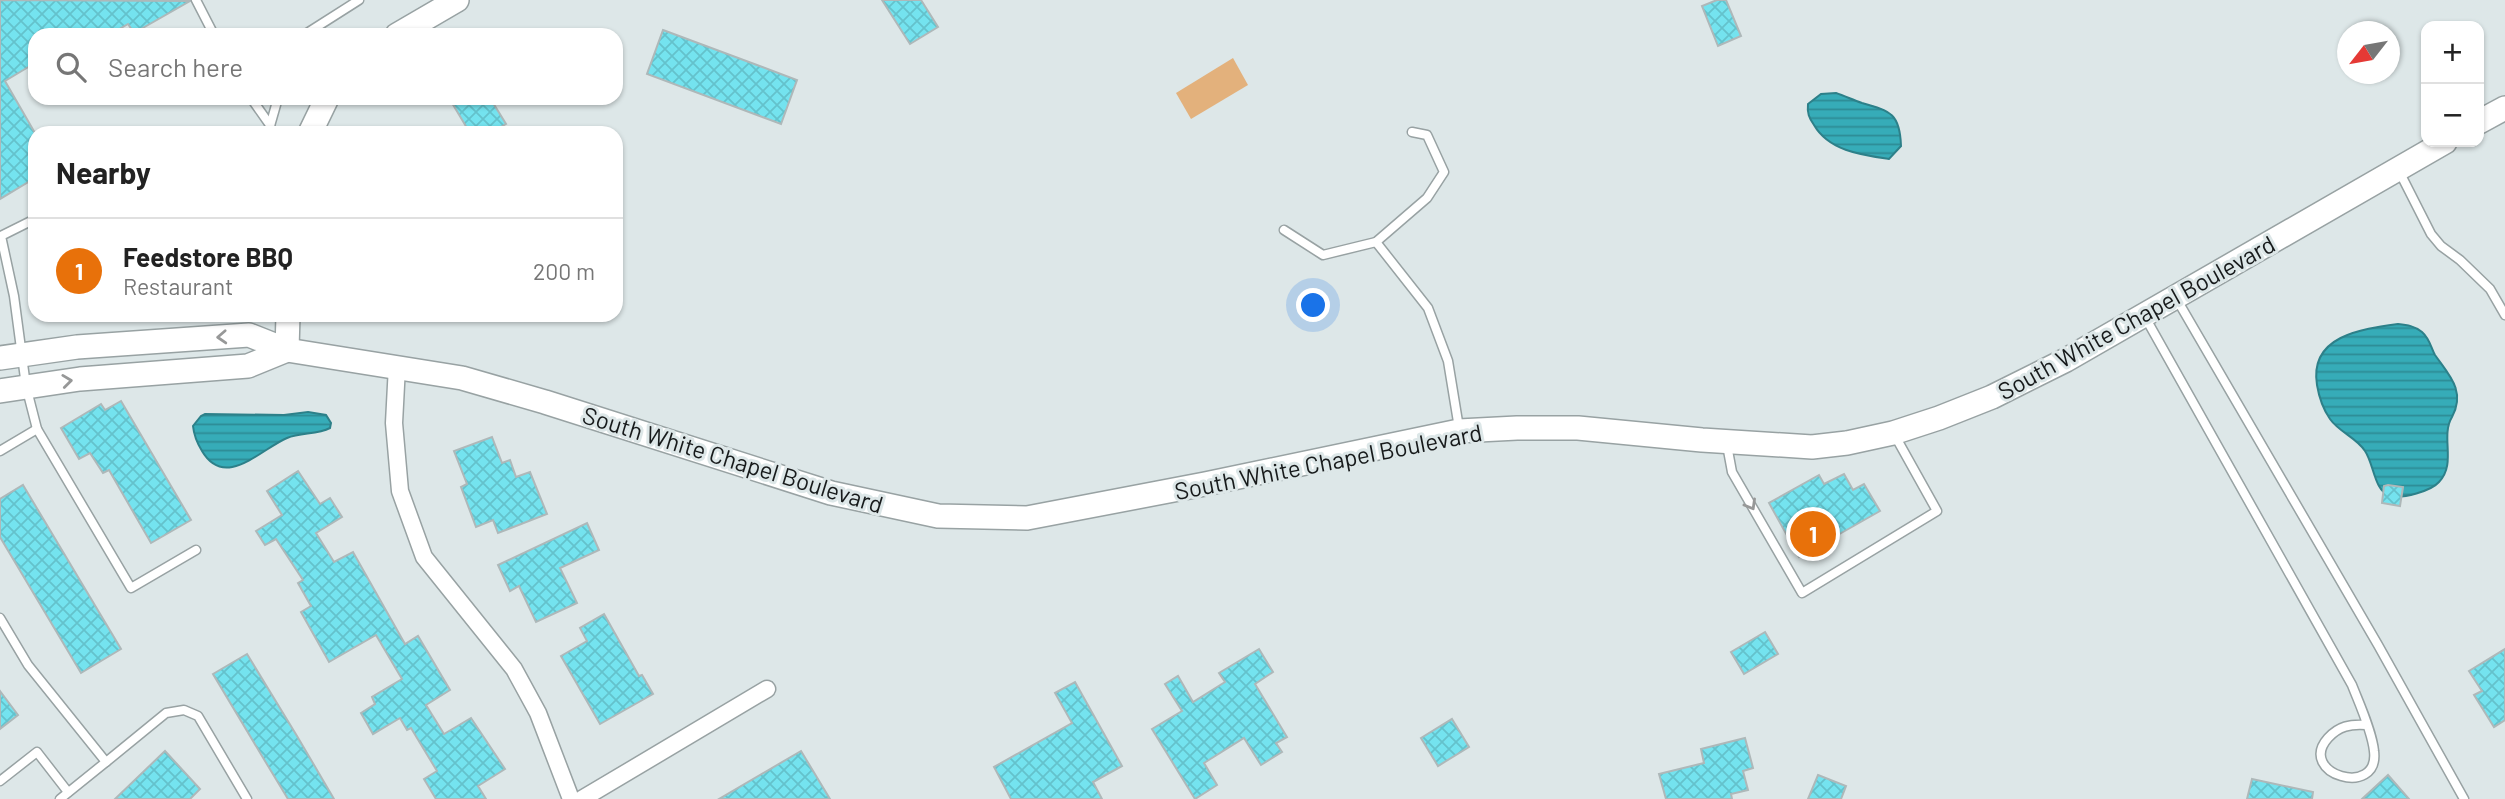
<!DOCTYPE html>
<meta charset="utf-8">
<style>
:root{--surface:#fff;--page:#f2f2f2;--text:#222;--muted:#767676;--line:#e0e0e0;--accent:#905a0e}
body{margin:0;font-family:Barlow,sans-serif;background:var(--page);color:var(--text)}
.controls{position:absolute;right:21px;top:21px;display:grid;overflow:hidden;border-radius:14px;box-shadow:0 2px 5px #0004}
.controls button{width:63px;height:63px;display:grid;place-items:center;padding:0;border:0;border-bottom:2px solid var(--line);background:var(--surface);color:var(--text);font:35px sans-serif}
.compass{position:absolute;left:2337px;top:21px;width:63px;height:63px;border-radius:50%;background:var(--surface);box-shadow:0 2px 5px #0004;rotate:239deg}
.you{position:absolute;left:1314px;top:306px;width:24px;height:24px;margin:-18px;border:5px solid #fff;border-radius:50%;background:#1a73e8;box-shadow:0 0 0 10px #1a73e833}
.badge{display:grid;place-items:center;width:46px;height:46px;border-radius:50%;background:var(--accent);color:#fff;font-size:23px;font-weight:700}
.pin{position:absolute;translate:-50% -50%;border:4px solid #fff;box-shadow:0 2px 7px #0006}
.list{margin:0;padding:0;list-style:none}
h2{display:flex;justify-content:space-between;align-items:center;height:91px;margin:0;padding:0 28px;font-size:30px}
h2 small{font-size:23px;font-weight:400;color:var(--muted)}
.list li{display:grid;grid-template-columns:46px 1fr auto;gap:21px;align-items:center;box-sizing:border-box;height:105px;padding:0 28px;border-top:2px solid var(--line)}
.list b{display:block;font-size:26px;white-space:nowrap}
.list p{margin:0;font-size:23px;white-space:nowrap;color:var(--muted)}
.list em{font-size:23px;font-style:normal;color:var(--muted)}
.icon{flex:none;width:38px;height:38px;fill:none;stroke:currentColor;stroke-width:2;stroke-linecap:round;stroke-linejoin:round}
.map{position:relative;flex:none;width:2505px;height:799px;overflow:hidden}
.search{position:absolute;background:var(--surface);box-shadow:0 2px 5px #0004;left:28px;top:28px;width:595px;height:77px;display:flex;align-items:center;gap:18px;box-sizing:border-box;padding:0 24px;border-radius:21px;color:var(--muted);font-size:26px}
.panel{position:absolute;background:var(--surface);box-shadow:0 2px 5px #0004;left:28px;top:126px;width:595px;height:196px;border-radius:21px}
.map>svg:first-child{display:block}
.pitch{fill:#e3b17c}
.water{fill:url(#water-rules);stroke:#2d8089;stroke-width:2}
.building{fill:url(#building-cross-hatch);stroke:#aeb8b9;stroke-width:2}
.lines{fill:none;stroke-linecap:round;stroke-linejoin:round}
.lane-casing{stroke:#98a2a3;stroke-width:11}
.street-casing{stroke:#98a2a3;stroke-width:19}
.secondary-casing{stroke:#98a2a3;stroke-width:26}
.lane{stroke:#fff;stroke-width:8}
.street{stroke:#fff;stroke-width:16}
.secondary{stroke:#fff;stroke-width:23}
.oneway{stroke:#979898}
.labels{text-anchor:middle;dominant-baseline:central;stroke-width:6;stroke-linejoin:round;paint-order:stroke}
.street-label{font-size:24px;fill:#171a1b;stroke:#dde7e8}
</style>
<div class="map">
<svg width="2505" height="799" viewBox="0 0 2505 799">
<defs>
<pattern id="water-rules" width="6" height="5" patternUnits="userSpaceOnUse" patternTransform="scale(1.75)"><rect width="6" height="5" fill="#36acb8"/><path d="M0 2.5h6" fill="none" stroke="#2d8b95"/></pattern>
<pattern id="building-cross-hatch" width="8" height="8" patternUnits="userSpaceOnUse" patternTransform="scale(1.75)"><rect width="8" height="8" fill="#74e3ef"/><path d="M0 0l8 8M0 8l8-8" fill="none" stroke="#64c2cc"/></pattern>
</defs>
<rect width="100%" height="100%" fill="#dde7e8"/>
<!-- pitch -->
<polygon class="pitch" points="1233,58 1248,85 1191,119 1176,93"/>
<!-- water -->
<g class="water">
<path d="M1836 93C1845 96 1853 100 1862 103 1891 111 1900 114 1901 146L1889 159C1862 155 1829 151 1814 125 1809 118 1807 113 1808 104L1821 94Z"/>
<path d="M2398 324C2407 325 2415 326 2422 332 2430 339 2431 348 2435 355 2449 375 2466 391 2452 417 2440 437 2457 463 2439 482 2431 491 2403 499 2390 496 2374 491 2374 464 2365 451 2357 438 2339 432 2330 419 2323 409 2319 397 2317 385 2309 336 2361 329 2398 324Z"/>
<path d="M308 412 326 415 331 423 330 428C317 435 301 432 287 438 261 449 225 490 202 451 197 443 194 436 193 426L201 416 205 414 284 415Z"/>
</g>
<!-- building -->
<g class="building">
<polygon points="0,0 190,1 134,33 128,24 109,35 35,35 35,63 5,81 35,133 35,178 0,199"/>
<polygon points="882,0 921,0 938,27 910,44"/>
<polygon points="1717,0 1726,0 1741,36 1718,46 1702,6"/>
<polygon points="663,30 797,80 781,124 647,74"/>
<polygon points="449,98 490,98 506,124 490,133 470,133"/>
<polygon points="121,401 191,520 151,543 109,470 103,473 90,453 79,459 61,428 101,404 105,410"/>
<polygon points="492,437 502,463 510,460 516,477 530,472 547,514 498,533 493,520 476,527 461,487 467,484 454,451"/>
<polygon points="298,471 320,504 330,498 342,517 316,533 334,562 353,552 405,644 418,636 450,690 426,705 444,734 471,718 505,769 478,786 486,799 436,799 424,779 437,771 411,728 407,730 400,718 373,734 361,713 375,704 372,697 402,679 376,635 329,662 301,612 311,606 298,583 303,580 276,539 265,545 256,531 282,515 267,491"/>
<polygon points="1844,474 1853,490 1864,484 1880,511 1799,557 1769,503 1819,475 1824,484"/>
<polygon points="23,485 121,649 81,673 0,537 0,499"/>
<polygon points="2388,485 2403,487 2400,506 2382,503 2384,486"/>
<polygon points="587,523 599,550 560,568 577,603 536,622 519,586 510,591 498,565"/>
<polygon points="604,614 639,676 642,675 653,694 600,724 561,656 587,641 580,628"/>
<polygon points="1765,632 1778,654 1744,674 1731,652"/>
<polygon points="1259,649 1273,672 1255,684 1287,737 1276,743 1282,752 1261,765 1244,738 1204,763 1217,785 1195,799 1152,729 1182,711 1165,684 1178,676 1193,702 1225,682 1219,673"/>
<polygon points="2505,649 2505,720 2494,727 2474,695 2482,691 2469,671"/>
<polygon points="247,654 297,736 334,799 288,799 262,756 213,674"/>
<polygon points="1075,682 1122,766 1093,782 1102,799 1011,799 994,767 1072,723 1055,693"/>
<polygon points="0,691 18,715 0,729"/>
<polygon points="1452,719 1469,747 1438,766 1421,738"/>
<polygon points="1745,738 1753,768 1743,771 1748,790 1731,794 1732,799 1666,799 1659,774 1704,763 1701,749"/>
<polygon points="165,751 200,789 190,799 115,799"/>
<polygon points="801,751 830,799 719,799"/>
<polygon points="1818,775 1846,786 1841,799 1808,799"/>
<polygon points="2388,775 2409,799 2362,799"/>
<polygon points="2252,779 2313,792 2312,799 2247,799"/>
</g>
<g class="lines">
<!-- lane casing -->
<g class="lane-casing">
<g id="lane">
<polyline points="196,0 214,35"/>
<polyline points="304,35 359,0"/>
<polyline points="251,98 270,125"/>
<polyline points="268,133 278,98"/>
<polyline points="2399,171 2431,234 2441,246 2460,260 2490,289 2505,315"/>
<polyline points="35,219 1,236 14,296 26,386 37,429 131,588 196,550"/>
<polyline points="1284,230 1323,255 1376,242 1427,198 1444,172 1427,135 1412,132"/>
<polyline points="1376,242 1428,308 1448,361 1459,428"/>
<polyline points="2176,298 2378,645 2464,799"/>
<path d="M2145 317 2352 685C2359 703 2372 731 2374 751 2380 799 2296 774 2328 738 2339 726 2350 724 2366 725"/>
<polyline points="1727,445 1732,472 1802,593 1937,511 1894,434"/>
<polyline points="0,451 37,429"/>
<polyline points="0,618 28,665 106,762 60,799"/>
<polyline points="106,762 166,713 184,710 198,716 247,799"/>
<polyline points="0,781 37,752 68,792"/>
</g>
</g>
<!-- street casing -->
<g class="street-casing">
<g id="street">
<polyline points="397,366 394,423 400,491 424,557 514,669 538,713 571,799"/>
<polyline points="582,799 767,689"/>
</g>
</g>
<!-- secondary casing -->
<g class="secondary-casing">
<g id="secondary">
<polyline points="397,35 457,0"/>
<polyline points="2479,122 2505,108"/>
<polyline points="310,133 327,98"/>
<polyline points="287,350 288,315"/>
<polyline points="0,358 77,347 249,335 287,350 462,378 545,402 831,493 938,516 1027,518 1205,484 1459,431 1517,428 1578,428 1702,440 1812,447 1847,443 1893,433 1939,418 1992,397 2066,360 2445,142"/>
<polyline points="0,391 80,379 248,366 287,350"/>
</g>
</g>
<!-- lane -->
<use href="#lane" class="lane"/>
<!-- street -->
<use href="#street" class="street"/>
<!-- secondary -->
<use href="#secondary" class="secondary"/>
</g>
<!-- one-way arrows -->
<defs><path id="oneway-chevron" d="M-2-3.5L2.5 0L-2 3.5" fill="none" stroke-width="1.6" stroke-linecap="round" stroke-linejoin="round" transform="scale(1.75)"/></defs>
<g class="oneway">
<use href="#oneway-chevron" transform="translate(222 337) rotate(177)"/>
<use href="#oneway-chevron" transform="translate(67 381) rotate(-7)"/>
<use href="#oneway-chevron" transform="translate(1751 505) rotate(60)"/>
</g>
<g class="labels">
<!-- street labels -->
<g class="street-label">
<text transform="translate(2136 317) rotate(-29)">South White Chapel Boulevard</text>
<text transform="translate(733 459) rotate(17)">South White Chapel Boulevard</text>
<text transform="translate(1328 461) rotate(-11)">South White Chapel Boulevard</text>
</g>
</g>
</svg>
<div class="controls">
<button>+</button>
<button>−</button>
</div>
<svg class="compass" viewBox="-18 -18 36 36"><path d="M0-13l5 13h-10z" fill="#e53935"/><path d="M0 13l5-13h-10z" fill="#767676"/></svg>
<div class="you"></div>
<div class="pin badge" style="left:1813px;top:534px;background:#e8710a">1</div>
<div class="search"><svg class="icon" aria-label="search" viewBox="0 0 24 24"><circle cx="10" cy="10" r="6"/><path d="M15 15l6 6"/></svg>Search here</div>
<section class="panel">
<h2>Nearby<small></small></h2>
<ul class="list">
<li><span class="badge" style="background:#e8710a">1</span><div><b>Feedstore BBQ</b><p>Restaurant</p></div><em>200 m</em></li>
</ul>
</section>
</div>
